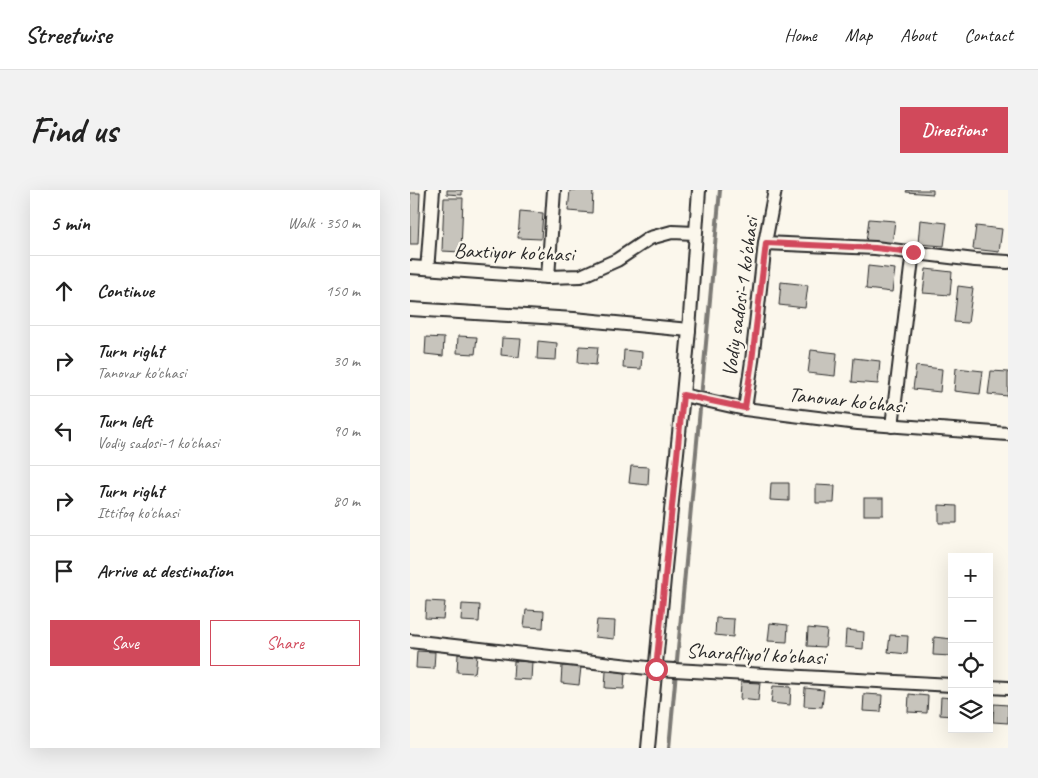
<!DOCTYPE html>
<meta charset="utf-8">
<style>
:root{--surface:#fff;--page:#f2f2f2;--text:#222;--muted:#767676;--line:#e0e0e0;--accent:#d1495b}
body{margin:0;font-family:Caveat,sans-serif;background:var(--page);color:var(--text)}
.controls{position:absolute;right:15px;bottom:15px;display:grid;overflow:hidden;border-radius:0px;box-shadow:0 5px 20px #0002}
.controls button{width:45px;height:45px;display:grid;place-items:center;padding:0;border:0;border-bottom:1px solid var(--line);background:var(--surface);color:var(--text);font:25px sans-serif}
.stop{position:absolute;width:15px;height:15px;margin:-11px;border:4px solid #d1495b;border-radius:50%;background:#fff}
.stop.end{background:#d1495b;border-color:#fff;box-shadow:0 1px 5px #0008}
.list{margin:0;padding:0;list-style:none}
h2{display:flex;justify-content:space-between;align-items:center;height:65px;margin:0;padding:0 20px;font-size:21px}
h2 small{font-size:16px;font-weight:400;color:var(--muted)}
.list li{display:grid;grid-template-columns:32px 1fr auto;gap:15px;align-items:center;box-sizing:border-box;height:70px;padding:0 20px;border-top:1px solid var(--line)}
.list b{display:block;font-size:19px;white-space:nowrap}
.list p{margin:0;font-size:16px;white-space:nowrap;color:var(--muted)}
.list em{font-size:16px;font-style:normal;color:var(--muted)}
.actions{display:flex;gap:10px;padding:15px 20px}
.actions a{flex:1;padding:11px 0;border:1px solid var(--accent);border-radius:0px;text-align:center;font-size:18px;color:var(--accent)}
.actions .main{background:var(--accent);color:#fff}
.icon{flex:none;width:28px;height:28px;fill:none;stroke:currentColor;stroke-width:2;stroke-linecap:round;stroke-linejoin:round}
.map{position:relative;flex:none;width:598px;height:558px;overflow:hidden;border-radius:0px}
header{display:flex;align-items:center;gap:30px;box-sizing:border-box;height:70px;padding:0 25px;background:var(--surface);border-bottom:1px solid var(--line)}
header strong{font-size:24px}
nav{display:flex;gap:28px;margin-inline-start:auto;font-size:18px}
.intro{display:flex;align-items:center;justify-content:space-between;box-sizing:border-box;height:120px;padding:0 30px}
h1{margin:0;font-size:35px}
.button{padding:12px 22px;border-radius:0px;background:var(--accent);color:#fff;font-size:18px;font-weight:700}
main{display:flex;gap:30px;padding:0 30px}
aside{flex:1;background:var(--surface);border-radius:0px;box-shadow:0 5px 20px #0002}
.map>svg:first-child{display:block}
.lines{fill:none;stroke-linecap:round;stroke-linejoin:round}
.stream{stroke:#7b7a75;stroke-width:4}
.building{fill:#c7c4bc;stroke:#2b2b2b}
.minor-casing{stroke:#2b2b2b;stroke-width:16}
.minor{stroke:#fbf7ec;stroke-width:12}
.route{stroke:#d1495b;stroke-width:6}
.labels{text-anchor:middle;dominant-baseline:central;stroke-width:4.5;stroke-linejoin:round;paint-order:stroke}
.street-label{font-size:21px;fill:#2b2b2b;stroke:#fbf7ec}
</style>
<header>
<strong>Streetwise</strong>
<nav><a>Home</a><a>Map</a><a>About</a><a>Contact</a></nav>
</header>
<div class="intro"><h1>Find us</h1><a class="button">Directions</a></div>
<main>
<aside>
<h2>5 min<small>Walk · 350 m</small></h2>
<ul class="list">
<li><svg class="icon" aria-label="ahead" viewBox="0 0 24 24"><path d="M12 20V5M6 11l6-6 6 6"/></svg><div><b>Continue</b></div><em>150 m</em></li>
<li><svg class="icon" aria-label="right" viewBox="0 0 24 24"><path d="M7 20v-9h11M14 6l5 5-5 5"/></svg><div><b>Turn right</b><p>Tanovar ko'chasi</p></div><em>30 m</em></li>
<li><svg class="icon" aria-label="left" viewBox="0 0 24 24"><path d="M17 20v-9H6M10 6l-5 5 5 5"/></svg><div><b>Turn left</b><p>Vodiy sadosi-1 ko'chasi</p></div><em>90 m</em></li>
<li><svg class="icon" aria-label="right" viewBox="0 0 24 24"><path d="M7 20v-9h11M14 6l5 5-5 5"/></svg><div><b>Turn right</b><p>Ittifoq ko'chasi</p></div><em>80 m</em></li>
<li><svg class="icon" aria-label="arrive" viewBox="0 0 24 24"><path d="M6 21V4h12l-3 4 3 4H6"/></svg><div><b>Arrive at destination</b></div></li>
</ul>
<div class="actions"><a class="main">Save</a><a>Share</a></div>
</aside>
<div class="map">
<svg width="598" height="558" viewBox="0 0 598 558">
<rect width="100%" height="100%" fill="#fbf7ec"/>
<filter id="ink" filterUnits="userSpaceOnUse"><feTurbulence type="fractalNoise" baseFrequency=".02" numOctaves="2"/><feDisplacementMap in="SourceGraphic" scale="10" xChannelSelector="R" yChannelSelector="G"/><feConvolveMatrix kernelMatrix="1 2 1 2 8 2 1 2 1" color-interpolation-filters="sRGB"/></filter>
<g filter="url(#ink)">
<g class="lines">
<!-- stream -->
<polyline class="stream" points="259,558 310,0"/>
</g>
<!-- building -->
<g class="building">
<polygon points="37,0 52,0 52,5 37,4"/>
<polygon points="160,0 183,0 182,23 158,21"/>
<polygon points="497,0 523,0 523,4 496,2"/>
<polygon points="0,3 10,3 8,54 0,54"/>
<polygon points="34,8 53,8 51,62 32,61"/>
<polygon points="110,21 133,23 131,49 108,48"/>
<polygon points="459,29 485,31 482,54 456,52"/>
<polygon points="510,30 537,33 534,56 508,54"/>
<polygon points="566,36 592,39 589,62 563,59"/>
<polygon points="458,76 485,79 482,102 456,99"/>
<polygon points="516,79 542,82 540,105 513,103"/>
<polygon points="371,92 398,95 395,118 369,115"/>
<polygon points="548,96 563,98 558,133 544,132"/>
<polygon points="48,146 67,147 65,164 47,163"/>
<polygon points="16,147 34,148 33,166 15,164"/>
<polygon points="92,148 111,149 109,167 91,165"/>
<polygon points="128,151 147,153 146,170 127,169"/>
<polygon points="169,156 188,157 186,175 168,173"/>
<polygon points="214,160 232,162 231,179 213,178"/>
<polygon points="401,160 427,163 425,186 398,183"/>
<polygon points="444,168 470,171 468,194 442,192"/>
<polygon points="506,176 532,179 530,202 503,199"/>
<polygon points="546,178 573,181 570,204 544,201"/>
<polygon points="581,181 598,182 598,206 578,204"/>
<polygon points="221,276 239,277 238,295 219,293"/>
<polygon points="361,293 379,293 379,311 360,310"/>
<polygon points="406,295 425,296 424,313 406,313"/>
<rect x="454" y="308" width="19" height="17"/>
<polygon points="529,315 547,316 547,333 529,333"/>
<polygon points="16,411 35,412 33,429 15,428"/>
<polygon points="52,414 70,415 69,432 51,431"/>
<polygon points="116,420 134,421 133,438 114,437"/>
<polygon points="306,428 324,429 323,447 305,445"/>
<polygon points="187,430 205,431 204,449 185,447"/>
<polygon points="360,433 378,435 377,452 358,451"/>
<polygon points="398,438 417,440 415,457 397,456"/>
<polygon points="436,440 454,442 453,459 435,457"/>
<polygon points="480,445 498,446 497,464 478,462"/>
<polygon points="524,447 542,449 541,466 523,465"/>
<polygon points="7,461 25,462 24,479 6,478"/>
<polygon points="48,464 67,466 65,483 47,482"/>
<polygon points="104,471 122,472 121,490 103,489"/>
<polygon points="152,476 171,477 169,495 151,493"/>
<polygon points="196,481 215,482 214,499 195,498"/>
<polygon points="331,492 350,493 348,511 330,509"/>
<polygon points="363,496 381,497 380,515 361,513"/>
<polygon points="395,498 414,500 412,517 394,516"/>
<polygon points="454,504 472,505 471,522 453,521"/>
<polygon points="499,504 518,506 517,523 498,522"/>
<polygon points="531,507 542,508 542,526 530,525"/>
<polygon points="584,514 598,515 598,533 583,532"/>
</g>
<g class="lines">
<!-- minor casing -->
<g class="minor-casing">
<g id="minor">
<polyline points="355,53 465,58 565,70 598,72"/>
<polyline points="0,77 138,87 171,86 207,70 240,48 262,42 285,43"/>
<polyline points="17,78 18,68 23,0"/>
<polyline points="138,87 144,0"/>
<polyline points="0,119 164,129 279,140"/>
<polyline points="273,205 335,219 448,233 598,244"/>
<polyline points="335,219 342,171 355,53 365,0"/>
<polyline points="482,236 503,61"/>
<polyline points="0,451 246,479 542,495"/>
<polyline points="579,497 598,498"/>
<polyline points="238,558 255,378 273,205 279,140 289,0"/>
</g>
</g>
<!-- minor -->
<use href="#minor" class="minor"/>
</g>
</g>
<g class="lines" filter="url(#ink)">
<!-- route -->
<polyline class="route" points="246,479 273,205 335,218 342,171 356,53 465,58 503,62"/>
</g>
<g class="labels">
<!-- street labels -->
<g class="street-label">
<text transform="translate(104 62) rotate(2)">Baxtiyor ko'chasi</text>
<text transform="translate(330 107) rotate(-82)">Vodiy sadosi-1 ko'chasi</text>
<text transform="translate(437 210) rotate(6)">Tanovar ko'chasi</text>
<text transform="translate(346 464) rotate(3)">Sharafliyo'l ko'chasi</text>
</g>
</g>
</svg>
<div class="controls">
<button>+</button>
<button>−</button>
<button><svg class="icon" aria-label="locate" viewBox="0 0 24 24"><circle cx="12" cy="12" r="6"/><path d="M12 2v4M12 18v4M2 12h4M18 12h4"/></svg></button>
<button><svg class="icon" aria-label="layers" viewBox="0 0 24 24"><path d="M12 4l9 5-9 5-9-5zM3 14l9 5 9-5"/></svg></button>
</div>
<div class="stop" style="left:246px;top:479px"></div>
<div class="stop end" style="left:503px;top:62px"></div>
</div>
</main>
